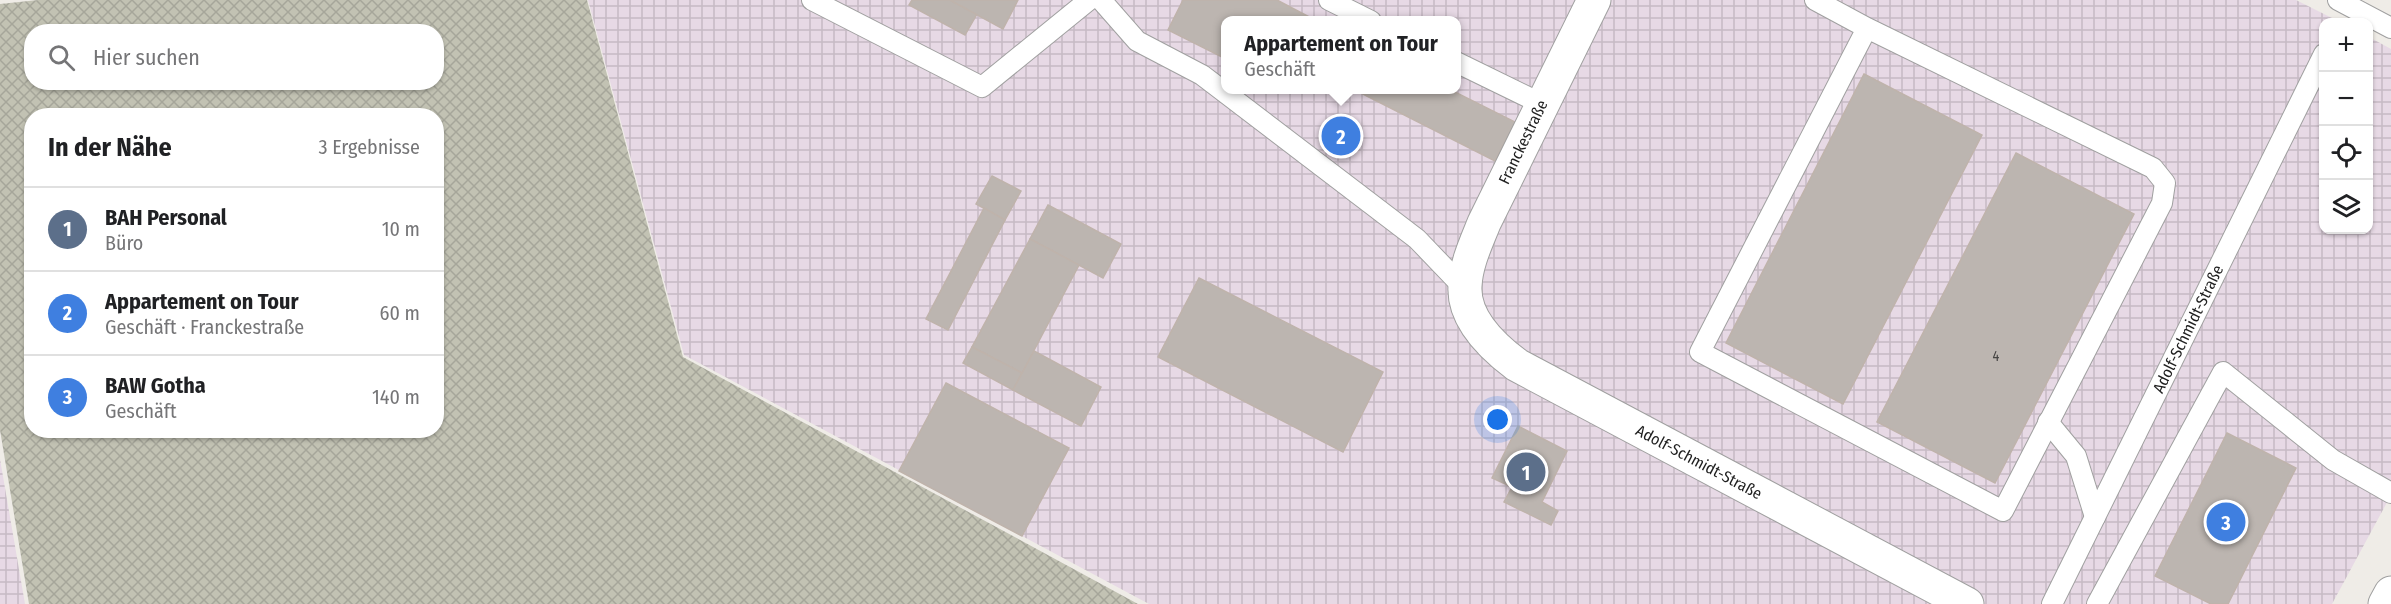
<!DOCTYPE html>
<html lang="de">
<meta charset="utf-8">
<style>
:root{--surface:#fff;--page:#f2f2f2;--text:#202124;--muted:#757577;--line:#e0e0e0;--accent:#2563eb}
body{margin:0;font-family:"Fira Sans Condensed",sans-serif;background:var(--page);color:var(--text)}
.controls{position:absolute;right:18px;top:18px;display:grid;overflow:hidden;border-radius:12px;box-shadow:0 2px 4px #0004}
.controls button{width:54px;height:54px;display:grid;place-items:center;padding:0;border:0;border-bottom:2px solid var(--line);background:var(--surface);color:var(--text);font:30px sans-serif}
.you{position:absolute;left:1498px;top:420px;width:21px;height:21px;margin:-15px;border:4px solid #fff;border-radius:50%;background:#1a73e8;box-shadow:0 0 0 9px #1a73e833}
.badge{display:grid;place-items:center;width:39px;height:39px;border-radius:50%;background:var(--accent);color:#fff;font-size:20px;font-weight:700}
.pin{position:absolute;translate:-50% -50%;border:3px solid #fff;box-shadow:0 2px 6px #0006}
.popup{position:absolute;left:1221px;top:16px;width:240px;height:78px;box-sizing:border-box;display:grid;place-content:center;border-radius:12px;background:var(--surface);filter:drop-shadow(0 2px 4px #0005);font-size:20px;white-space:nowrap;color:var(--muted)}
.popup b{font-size:22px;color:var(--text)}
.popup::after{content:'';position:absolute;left:50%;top:100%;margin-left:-12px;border:12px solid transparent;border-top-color:var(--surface)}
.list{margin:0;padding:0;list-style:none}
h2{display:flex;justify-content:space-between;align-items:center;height:78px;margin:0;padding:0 24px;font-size:26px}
h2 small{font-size:20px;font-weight:400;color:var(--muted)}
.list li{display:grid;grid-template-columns:39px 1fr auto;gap:18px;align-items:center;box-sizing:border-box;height:84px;padding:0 24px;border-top:2px solid var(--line)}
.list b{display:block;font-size:22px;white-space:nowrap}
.list p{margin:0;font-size:20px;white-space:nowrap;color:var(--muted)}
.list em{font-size:20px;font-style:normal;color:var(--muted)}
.icon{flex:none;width:33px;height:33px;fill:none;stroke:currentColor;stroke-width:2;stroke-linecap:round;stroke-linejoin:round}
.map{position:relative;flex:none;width:2391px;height:604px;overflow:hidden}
.search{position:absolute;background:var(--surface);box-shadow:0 2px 4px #0004;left:24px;top:24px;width:420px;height:66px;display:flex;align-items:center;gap:15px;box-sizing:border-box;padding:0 21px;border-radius:24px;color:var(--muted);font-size:22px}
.panel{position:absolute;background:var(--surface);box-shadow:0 2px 4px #0004;left:24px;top:108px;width:420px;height:330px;border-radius:24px}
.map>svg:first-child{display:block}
.industrial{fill:url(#industrial-grid);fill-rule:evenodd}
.construction{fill:url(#construction-cross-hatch);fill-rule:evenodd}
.building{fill:#bcb5b0;stroke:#bfb3ab;stroke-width:1.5}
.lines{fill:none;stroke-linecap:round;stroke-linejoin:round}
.service-casing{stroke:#a0a0a0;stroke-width:22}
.minor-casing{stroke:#a0a0a0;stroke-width:35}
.tertiary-casing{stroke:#a0a0a0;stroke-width:35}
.service{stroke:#fff;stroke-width:20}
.minor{stroke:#fff;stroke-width:33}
.tertiary{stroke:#fff;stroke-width:33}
.labels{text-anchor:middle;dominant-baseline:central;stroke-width:6;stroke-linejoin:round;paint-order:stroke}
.number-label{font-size:14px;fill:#464443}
.street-label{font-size:16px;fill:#1f1f1f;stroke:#fff}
</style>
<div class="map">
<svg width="2391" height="604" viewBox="0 0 2391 604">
<defs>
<pattern id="industrial-grid" width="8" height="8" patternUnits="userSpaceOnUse" patternTransform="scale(1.5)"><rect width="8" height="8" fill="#e7d9e5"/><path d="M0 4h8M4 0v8" fill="none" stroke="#c6bac4"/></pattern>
<pattern id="construction-cross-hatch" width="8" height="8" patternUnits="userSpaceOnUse" patternTransform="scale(1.5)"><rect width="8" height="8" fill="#c2c2b3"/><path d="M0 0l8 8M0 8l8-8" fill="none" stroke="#a6a69a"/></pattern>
</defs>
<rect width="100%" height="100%" fill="#efece7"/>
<!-- industrial -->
<g class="industrial">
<path d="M588 0H2296L2340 22H2324V230H2368L2369 37 2391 49V495L2332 604H1149L684 355ZM1226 21H1456V90H1226Z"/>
<polygon points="0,459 25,604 0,604"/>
</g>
<!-- construction -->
<path class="construction" d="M38 0H587L683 357 1138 604H29L0 430V4ZM32 32H436V82H32ZM32 116H436V430H32Z"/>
<!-- building -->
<g class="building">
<polygon points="912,0 950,0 977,14 965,35 909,5"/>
<polygon points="950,0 1018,0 1003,29"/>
<polygon points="1183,0 1277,0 1315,20 1226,21 1226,59 1168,30"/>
<polygon points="1864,74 1982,135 1843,404 1726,343"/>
<polygon points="1355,90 1451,90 1515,122 1495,161"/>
<polygon points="2016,153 2134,214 1995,483 1877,422"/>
<polygon points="992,176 1021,191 1005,220 976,204"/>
<polygon points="1048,205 1121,244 1103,278 1030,239"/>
<polygon points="984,208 1005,220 948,330 926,319"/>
<polygon points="1030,239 1079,265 1022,373 972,347"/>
<polygon points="1199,278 1383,372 1343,452 1158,357"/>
<polygon points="972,347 1022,373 1013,390 963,363"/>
<polygon points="1034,351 1101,387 1081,426 1013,390"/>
<polygon points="946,383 1069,448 1022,536 899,471"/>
<polygon points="1518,426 1567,451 1542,502 1558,511 1551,525 1504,502 1512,487 1492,478"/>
<polygon points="2227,433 2296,468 2228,604 2211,604 2155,576"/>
</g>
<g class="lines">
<!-- service casing -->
<g class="service-casing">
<g id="service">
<polyline points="812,0 982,87 1089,0"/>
<polyline points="1101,0 1137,41 1202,75 1417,239 1464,288"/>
<polyline points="1329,0 1371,21"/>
<polyline points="1815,0 1867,28 2153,168 2165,183 2162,203 2003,511 1700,352 1867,28"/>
<polyline points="2338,0 2391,28"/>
<polyline points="1456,62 1542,104"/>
<polyline points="2048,422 2076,456 2095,517"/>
<polyline points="2052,604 2324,54"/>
<polyline points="2097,604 2223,372 2333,460 2391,493"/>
</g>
</g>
<!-- minor casing -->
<g class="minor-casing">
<path id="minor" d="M1594 0 1484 223C1476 243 1466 264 1465 286 1463 319 1493 347 1517 365L1967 604"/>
</g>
<!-- tertiary casing -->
<g class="tertiary-casing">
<polyline id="tertiary" points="2385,604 2391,593"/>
</g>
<!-- service -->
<use href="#service" class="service"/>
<!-- minor -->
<use href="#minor" class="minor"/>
<!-- tertiary -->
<use href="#tertiary" class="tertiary"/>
</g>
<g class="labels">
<!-- number labels -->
<g class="number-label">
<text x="1996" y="356">4</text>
</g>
<!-- street labels -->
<g class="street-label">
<text transform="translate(1523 142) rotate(-64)">Franckestraße</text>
<text transform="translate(2188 329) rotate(-64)">Adolf-Schmidt-Straße</text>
<text transform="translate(1699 462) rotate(28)">Adolf-Schmidt-Straße</text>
</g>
</g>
</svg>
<div class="controls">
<button>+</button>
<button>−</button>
<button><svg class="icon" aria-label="locate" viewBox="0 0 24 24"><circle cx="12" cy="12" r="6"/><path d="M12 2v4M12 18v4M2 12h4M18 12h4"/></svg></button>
<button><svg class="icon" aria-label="layers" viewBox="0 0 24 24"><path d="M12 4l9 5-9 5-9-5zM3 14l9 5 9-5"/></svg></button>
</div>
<div class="you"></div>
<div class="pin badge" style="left:1526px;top:472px;background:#5c6f8a">1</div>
<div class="pin badge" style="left:1341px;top:136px;background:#3f7fe0">2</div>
<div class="popup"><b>Appartement on Tour</b>Geschäft</div>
<div class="pin badge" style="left:2226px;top:522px;background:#3f7fe0">3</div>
<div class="search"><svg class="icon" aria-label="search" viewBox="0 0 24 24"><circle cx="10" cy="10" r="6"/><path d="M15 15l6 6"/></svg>Hier suchen</div>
<section class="panel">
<h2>In der Nähe<small>3 Ergebnisse</small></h2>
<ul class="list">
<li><span class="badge" style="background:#5c6f8a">1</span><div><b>BAH Personal</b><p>Büro</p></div><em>10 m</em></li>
<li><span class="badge" style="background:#3f7fe0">2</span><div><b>Appartement on Tour</b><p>Geschäft · Franckestraße</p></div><em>60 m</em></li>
<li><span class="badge" style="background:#3f7fe0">3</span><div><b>BAW Gotha</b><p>Geschäft</p></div><em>140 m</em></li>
</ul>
</section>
</div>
